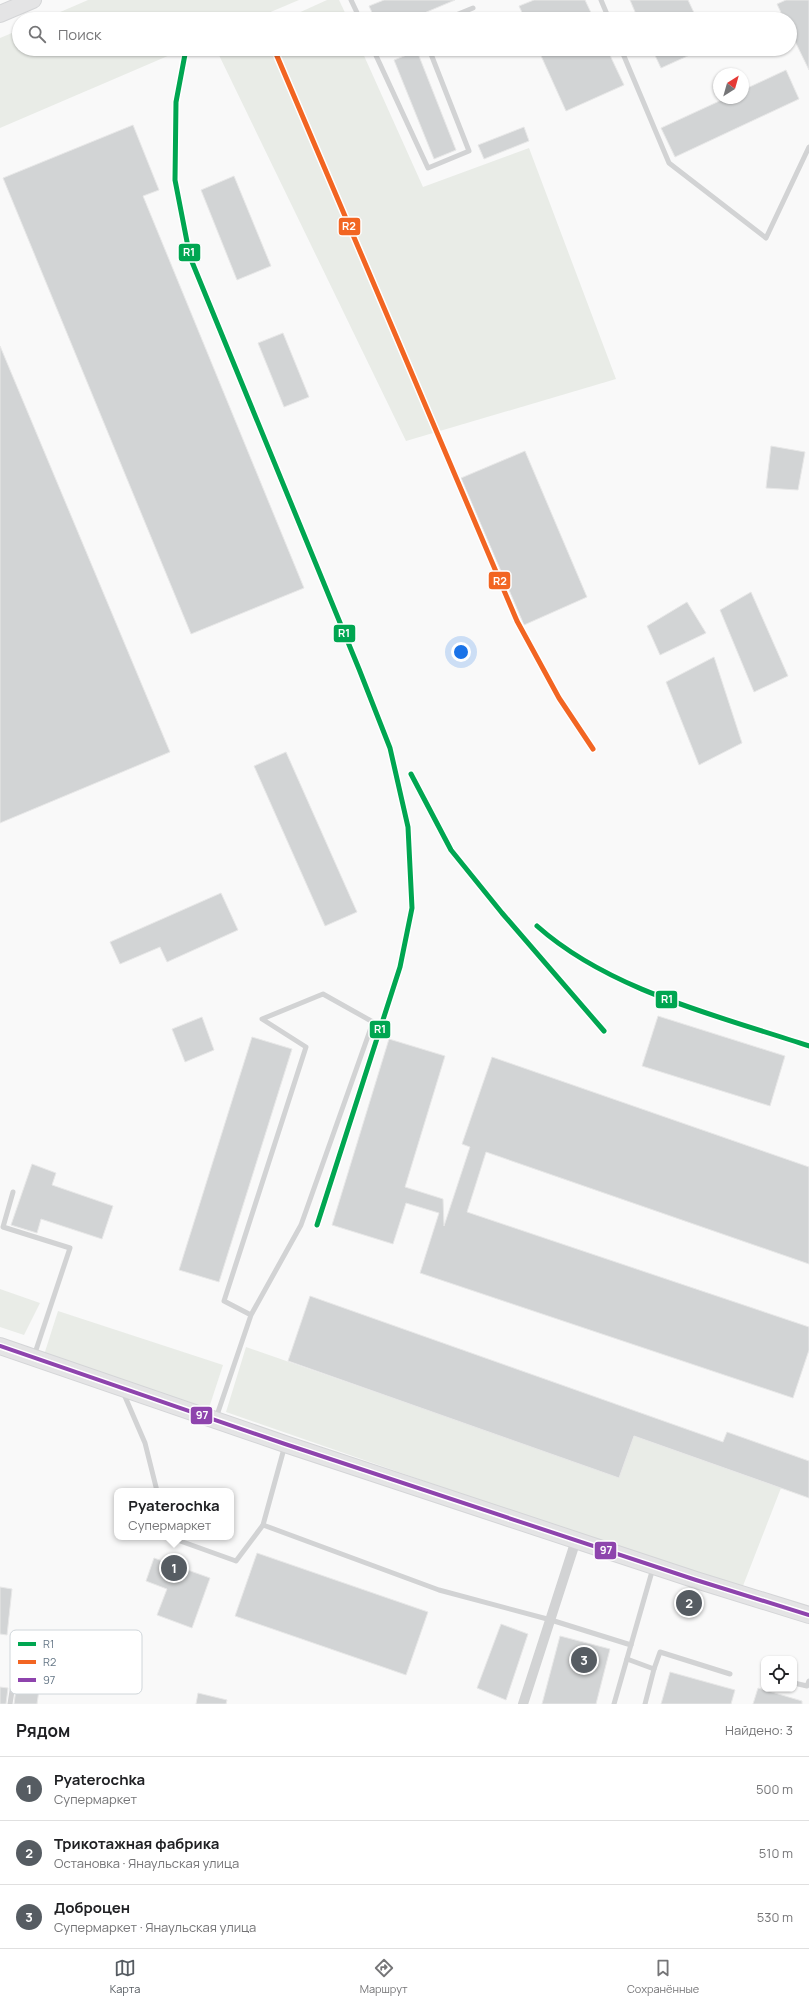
<!DOCTYPE html>
<html lang="ru">
<meta charset="utf-8">
<style>
:root{--surface:#fff;--page:#f6f6f6;--text:#202124;--muted:#757577;--line:#e0e0e0;--accent:#565c62}
body{margin:0;font-family:Manrope,sans-serif;background:var(--page);color:var(--text)}
.controls{position:absolute;right:12px;bottom:12px;display:grid;overflow:hidden;border-radius:8px;box-shadow:0 1px 3px #0004}
.controls button{width:36px;height:36px;display:grid;place-items:center;padding:0;border:0;border-bottom:1px solid var(--line);background:var(--surface);color:var(--text);font:20px sans-serif}
.compass{position:absolute;left:713px;top:68px;width:36px;height:36px;border-radius:50%;background:var(--surface);box-shadow:0 1px 3px #0004;rotate:37deg}
.you{position:absolute;left:461px;top:652px;width:14px;height:14px;margin:-10px;border:3px solid #fff;border-radius:50%;background:#1a73e8;box-shadow:0 0 0 6px #1a73e833}
.badge{display:grid;place-items:center;width:26px;height:26px;border-radius:50%;background:var(--accent);color:#fff;font-size:13px;font-weight:700}
.pin{position:absolute;translate:-50% -50%;border:2px solid #fff;box-shadow:0 1px 4px #0006}
.popup{position:absolute;left:114px;top:1488px;width:120px;height:52px;box-sizing:border-box;display:grid;place-content:center;border-radius:8px;background:var(--surface);filter:drop-shadow(0 1px 3px #0005);font-size:13px;white-space:nowrap;color:var(--muted)}
.popup b{font-size:15px;color:var(--text)}
.popup::after{content:'';position:absolute;left:50%;top:100%;margin-left:-8px;border:8px solid transparent;border-top-color:var(--surface)}
.list{margin:0;padding:0;list-style:none}
h2{display:flex;justify-content:space-between;align-items:center;height:52px;margin:0;padding:0 16px;font-size:17px}
h2 small{font-size:13px;font-weight:400;color:var(--muted)}
.list li{display:grid;grid-template-columns:26px 1fr auto;gap:12px;align-items:center;box-sizing:border-box;height:64px;padding:0 16px;border-top:1px solid var(--line)}
.list b{display:block;font-size:15px;white-space:nowrap}
.list p{margin:0;font-size:13px;white-space:nowrap;color:var(--muted)}
.list em{font-size:13px;font-style:normal;color:var(--muted)}
.icon{flex:none;width:22px;height:22px;fill:none;stroke:currentColor;stroke-width:2;stroke-linecap:round;stroke-linejoin:round}
.map{position:relative;flex:none;width:809px;height:1704px;overflow:hidden}
.search{position:absolute;background:var(--surface);box-shadow:0 1px 3px #0004;left:12px;right:12px;top:12px;height:44px;display:flex;align-items:center;gap:10px;box-sizing:border-box;padding:0 14px;border-radius:22px;color:var(--muted);font-size:15px}
.sheet{height:244px;background:var(--surface)}
nav{display:flex;justify-content:space-around;align-items:center;box-sizing:border-box;height:56px;border-top:1px solid var(--line);background:var(--surface);font-size:11px;color:var(--muted)}
nav a{display:grid;justify-items:center;gap:2px}
nav .on{color:var(--accent)}
.map>svg:first-child{display:block}
.grass{fill:#e9ece7}
.building{fill:#d2d4d5;stroke:#e8e8e8}
.lines{fill:none;stroke-linecap:round;stroke-linejoin:round}
.primary-casing{stroke:#d4d5d7;stroke-width:18}
.lane{stroke:#d2d3d4;stroke-width:5}
.street{stroke:#d2d3d4;stroke-width:10}
.primary{stroke:#e4e4e5;stroke-width:16}
.bus-1-casing{stroke:#fff;stroke-width:7}
.bus-1{stroke:#8e44ad;stroke-width:4}
.rail-1-casing{stroke:#fff;stroke-width:8}
.rail-2-casing{stroke:#fff;stroke-width:8}
.rail-1{stroke:#00a651;stroke-width:5}
.rail-2{stroke:#f26522;stroke-width:5}
.key{fill:#fff;stroke:#d0d6da;stroke-width:1}
.key-label{font-size:11px;fill:#637585}
.line-badge{stroke:#fff;stroke-width:1.5}
.badge-label{font-size:11px;text-anchor:middle;font-weight:bold;fill:#fff}
</style>
<div class="map">
<svg width="809" height="1704" viewBox="0 0 809 1704">
<rect width="100%" height="100%" fill="#f9f9f9"/>
<!-- grass -->
<g class="grass">
<polygon points="88,0 299,0 254,19 44,19"/>
<polygon points="327,0 339,0 348,19 285,19"/>
<polygon points="19,30 19,49 184,49 0,128 0,38"/>
<polygon points="216,49 361,49 423,187 529,148 616,379 406,441"/>
<polygon points="0,1289 40,1303 24,1335 0,1327"/>
<polygon points="58,1311 223,1365 208,1411 43,1358"/>
<polygon points="246,1347 619,1477 634,1436 781,1488 741,1591 226,1412"/>
</g>
<!-- building -->
<g class="building">
<polygon points="384,0 455,0 410,19 375,19 369,6"/>
<polygon points="534,0 585,0 594,19 525,19 519,6"/>
<polygon points="630,0 688,0 697,19 638,19"/>
<polygon points="786,0 809,0 809,70 790,31 790,19 784,19 777,4"/>
<polygon points="538,49 607,49 624,85 566,111"/>
<polygon points="652,49 703,49 661,68"/>
<polygon points="417,51 456,150 434,159 394,60"/>
<polygon points="786,70 799,99 675,157 661,128 726,98 743,98 743,90"/>
<polygon points="133,125 159,190 143,196 304,588 191,634 3,178"/>
<polygon points="524,127 529,141 484,159 478,145"/>
<polygon points="234,176 271,266 237,280 201,190"/>
<polygon points="283,333 309,397 284,407 258,343"/>
<polygon points="0,346 170,752 0,823"/>
<polygon points="771,446 805,452 798,490 766,488"/>
<polygon points="525,451 587,597 524,625 461,478"/>
<polygon points="751,592 788,676 754,692 720,610"/>
<polygon points="687,602 706,633 660,655 647,626"/>
<polygon points="714,657 742,743 699,765 666,682"/>
<polygon points="286,752 357,912 325,926 254,766"/>
<polygon points="221,893 238,930 167,962 160,947 120,964 110,942"/>
<polygon points="658,1016 785,1056 770,1106 642,1066"/>
<polygon points="202,1017 214,1050 185,1062 172,1029"/>
<polygon points="252,1037 292,1049 219,1282 179,1270"/>
<polygon points="389,1039 445,1056 405,1187 443,1199 444,1226 470,1147 462,1144 492,1057 809,1167 809,1264 486,1152 467,1212 809,1327 809,1350 793,1398 420,1273 439,1213 406,1203 393,1244 332,1225"/>
<polygon points="32,1164 56,1173 52,1185 113,1206 102,1239 41,1219 37,1233 11,1225"/>
<polygon points="310,1296 723,1442 727,1432 809,1461 809,1498 634,1436 619,1478 288,1361"/>
<polygon points="257,1553 428,1612 406,1675 235,1616"/>
<polygon points="154,1558 210,1578 192,1628 157,1615 167,1589 146,1581"/>
<polygon points="0,1587 12,1589 7,1635 0,1634"/>
<polygon points="501,1624 528,1634 506,1700 477,1688"/>
<polygon points="560,1636 610,1649 596,1704 542,1704"/>
<polygon points="25,1645 45,1648 37,1704 14,1704 16,1689 19,1690"/>
<polygon points="670,1672 735,1690 731,1704 661,1704"/>
<polygon points="0,1687 8,1688 6,1704 0,1704"/>
<polygon points="758,1688 802,1701 802,1704 753,1704"/>
<polygon points="198,1693 227,1700 226,1704 196,1704"/>
</g>
<g class="lines">
<!-- primary casing -->
<g class="primary-casing">
<g id="primary">
<polyline points="0,14 33,0"/>
<polyline points="0,1346 285,1444 696,1580 809,1615"/>
</g>
</g>
<!-- lane -->
<g class="lane">
<polyline points="351,0 360,19"/>
<polyline points="601,0 609,19"/>
<polyline points="446,19 473,8"/>
<polyline points="373,49 428,168 469,151 429,49"/>
<polyline points="621,49 669,163 766,238 809,147"/>
<polyline points="13,1192 3,1227 70,1248 34,1356"/>
<polyline points="123,1392 145,1443 157,1491"/>
<polyline points="216,1418 251,1315 301,1225 373,1022 323,994 262,1019 306,1047 224,1301 251,1315"/>
<polyline points="263,1525 439,1590 551,1620 631,1645"/>
<polyline points="169,1537 236,1561 263,1525 285,1445"/>
<polyline points="627,1659 654,1669 660,1652 730,1674"/>
<polyline points="794,1683 807,1686 809,1681"/>
<polyline points="10,1704 20,1639"/>
<polyline points="614,1704 653,1568"/>
<polyline points="645,1704 654,1669"/>
</g>
<!-- street -->
<polyline class="street" points="523,1704 576,1540"/>
<!-- primary -->
<use href="#primary" class="primary"/>
<!-- bus-1 casing -->
<g class="bus-1-casing">
<polyline id="bus-1" points="0,1346 285,1444 696,1580 809,1615"/>
</g>
<!-- bus-1 -->
<use href="#bus-1" class="bus-1"/>
<!-- rail-1 casing -->
<g class="rail-1-casing">
<g id="rail-1">
<polyline points="186,49 176,102 175,180 190,257 359,669 390,748 408,827 412,908 400,967 317,1225"/>
<polyline points="411,774 451,850 502,913 604,1031"/>
<path d="M537 926C610 991 719 1016 809 1046"/>
</g>
</g>
<!-- rail-2 casing -->
<g class="rail-2-casing">
<polyline id="rail-2" points="274,49 517,621 559,698 593,749"/>
</g>
<!-- rail-1 -->
<use href="#rail-1" class="rail-1"/>
<!-- rail-2 -->
<use href="#rail-2" class="rail-2"/>
</g>
<!-- legend -->
<rect x="10" y="1630" width="132" height="64" rx="6" class="key"/>
<rect x="18" y="1642" width="18" height="4" fill="#00a651"/>
<rect x="18" y="1660" width="18" height="4" fill="#f26522"/>
<rect x="18" y="1678" width="18" height="4" fill="#8e44ad"/>
<g class="key-label">
<text x="43" y="1648">R1</text>
<text x="43" y="1666">R2</text>
<text x="43" y="1684">97</text>
</g>
<g class="line-badge">
<rect x="338" y="217" width="23" height="19" rx="4" fill="#f26522"/>
<rect x="178" y="243" width="23" height="19" rx="4" fill="#00a651"/>
<rect x="488" y="571" width="23" height="19" rx="4" fill="#f26522"/>
<rect x="333" y="624" width="23" height="19" rx="4" fill="#00a651"/>
<rect x="655" y="990" width="23" height="19" rx="4" fill="#00a651"/>
<rect x="369" y="1020" width="22" height="19" rx="4" fill="#00a651"/>
<rect x="190" y="1406" width="23" height="19" rx="4" fill="#8e44ad"/>
<rect x="594" y="1541" width="23" height="19" rx="4" fill="#8e44ad"/>
</g>
<g class="badge-label">
<text x="349" y="230">R2</text>
<text x="189" y="256">R1</text>
<text x="500" y="585">R2</text>
<text x="344" y="637">R1</text>
<text x="667" y="1003">R1</text>
<text x="380" y="1033">R1</text>
<text x="202" y="1419">97</text>
<text x="606" y="1554">97</text>
</g>
</svg>
<div class="controls">
<button><svg class="icon" aria-label="locate" viewBox="0 0 24 24"><circle cx="12" cy="12" r="6"/><path d="M12 2v4M12 18v4M2 12h4M18 12h4"/></svg></button>
</div>
<svg class="compass" viewBox="-18 -18 36 36"><path d="M0-13l5 13h-10z" fill="#e53935"/><path d="M0 13l5-13h-10z" fill="#757577"/></svg>
<div class="you"></div>
<div class="pin badge" style="left:174px;top:1568px">1</div>
<div class="popup"><b>Pyaterochka</b>Супермаркет</div>
<div class="pin badge" style="left:689px;top:1603px">2</div>
<div class="pin badge" style="left:584px;top:1660px">3</div>
<div class="search"><svg class="icon" aria-label="search" viewBox="0 0 24 24"><circle cx="10" cy="10" r="6"/><path d="M15 15l6 6"/></svg>Поиск</div>
</div>
<section class="sheet">
<h2>Рядом<small>Найдено: 3</small></h2>
<ul class="list">
<li><span class="badge">1</span><div><b>Pyaterochka</b><p>Супермаркет</p></div><em>500 m</em></li>
<li><span class="badge">2</span><div><b>Трикотажная фабрика</b><p>Остановка · Янаульская улица</p></div><em>510 m</em></li>
<li><span class="badge">3</span><div><b>Доброцен</b><p>Супермаркет · Янаульская улица</p></div><em>530 m</em></li>
</ul>
</section>
<nav>
<a class="on"><svg class="icon" aria-label="map" viewBox="0 0 24 24"><path d="M3 6l6-2 6 2 6-2v14l-6 2-6-2-6 2zM9 4v14M15 6v14"/></svg>Карта</a>
<a><svg class="icon" aria-label="directions" viewBox="0 0 24 24"><path d="M12 3l9 9-9 9-9-9zM9 14v-3h6M13 9l2 2-2 2"/></svg>Маршрут</a>
<a><svg class="icon" aria-label="saved" viewBox="0 0 24 24"><path d="M7 4h10v16l-5-4-5 4z"/></svg>Сохранённые</a>
</nav>
